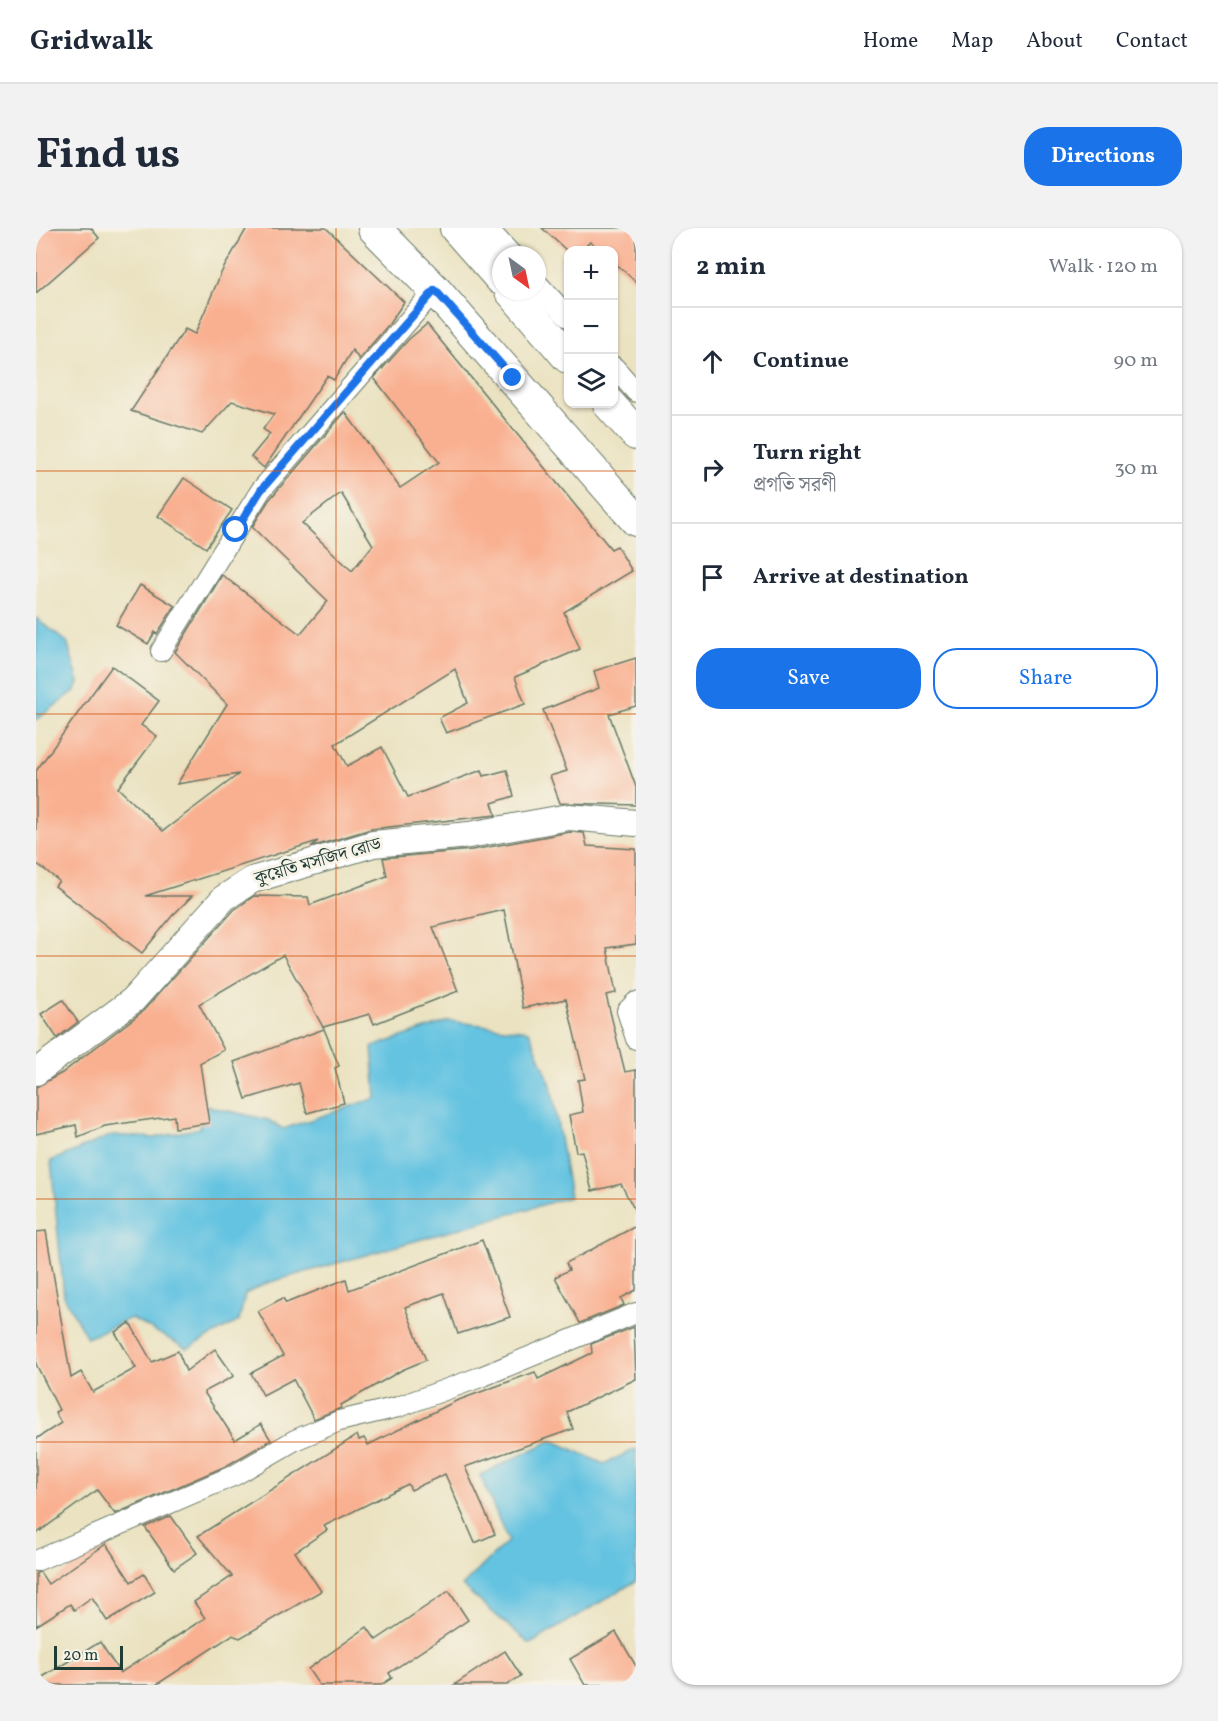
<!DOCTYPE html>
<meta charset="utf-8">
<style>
:root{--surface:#fff;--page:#f2f2f3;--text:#1f2937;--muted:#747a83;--line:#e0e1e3;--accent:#1a73e8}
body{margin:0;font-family:Vollkorn,"Noto Serif Bengali",serif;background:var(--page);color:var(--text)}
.controls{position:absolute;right:18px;top:18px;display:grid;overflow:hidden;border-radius:12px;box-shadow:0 2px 4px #0004}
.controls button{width:54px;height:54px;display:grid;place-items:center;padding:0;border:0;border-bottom:2px solid var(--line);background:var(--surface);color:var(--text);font:30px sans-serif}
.compass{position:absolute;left:456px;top:18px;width:54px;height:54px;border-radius:50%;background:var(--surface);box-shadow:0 2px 4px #0004;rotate:147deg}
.scale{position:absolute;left:18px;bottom:15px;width:69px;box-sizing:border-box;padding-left:6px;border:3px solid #1f3d34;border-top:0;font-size:16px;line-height:21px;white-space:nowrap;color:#1f3d34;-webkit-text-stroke:4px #f7f3e8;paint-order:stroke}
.stop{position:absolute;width:18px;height:18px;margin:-14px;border:4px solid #1a73e8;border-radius:50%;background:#fff}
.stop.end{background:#1a73e8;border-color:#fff;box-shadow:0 2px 6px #0008}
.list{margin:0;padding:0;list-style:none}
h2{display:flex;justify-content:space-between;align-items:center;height:78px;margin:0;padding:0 24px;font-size:26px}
h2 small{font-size:20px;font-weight:400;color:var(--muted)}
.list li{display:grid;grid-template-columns:39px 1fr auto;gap:18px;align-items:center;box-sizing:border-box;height:108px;padding:0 24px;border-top:2px solid var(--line)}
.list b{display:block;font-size:22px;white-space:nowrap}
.list p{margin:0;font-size:20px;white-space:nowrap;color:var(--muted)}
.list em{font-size:20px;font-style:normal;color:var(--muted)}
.actions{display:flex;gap:12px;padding:18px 24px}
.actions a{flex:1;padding:14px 0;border:2px solid var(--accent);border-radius:24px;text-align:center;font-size:21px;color:var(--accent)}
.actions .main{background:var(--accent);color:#fff}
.icon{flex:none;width:33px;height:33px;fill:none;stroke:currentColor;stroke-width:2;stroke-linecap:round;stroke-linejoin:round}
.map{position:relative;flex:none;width:600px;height:1457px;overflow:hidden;border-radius:24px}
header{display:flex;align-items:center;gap:36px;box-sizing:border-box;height:84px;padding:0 30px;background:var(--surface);border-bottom:2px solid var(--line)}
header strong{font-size:28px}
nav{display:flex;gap:33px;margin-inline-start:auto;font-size:21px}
.intro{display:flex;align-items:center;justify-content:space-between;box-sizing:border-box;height:144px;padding:0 36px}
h1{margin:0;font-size:42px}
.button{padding:15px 27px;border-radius:24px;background:var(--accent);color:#fff;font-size:21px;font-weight:700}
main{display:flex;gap:36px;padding:0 36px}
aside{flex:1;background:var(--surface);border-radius:24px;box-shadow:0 2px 4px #0004}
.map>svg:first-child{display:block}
.water{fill:#63c3e1;stroke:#41808a;stroke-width:1.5}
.building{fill:#f9b091;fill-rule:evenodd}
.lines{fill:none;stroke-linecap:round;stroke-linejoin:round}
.minor-casing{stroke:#667765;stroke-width:22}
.tertiary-casing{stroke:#667765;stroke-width:28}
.primary-casing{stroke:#667765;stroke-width:34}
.minor{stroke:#fff;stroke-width:20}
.tertiary{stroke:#fff;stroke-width:26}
.primary{stroke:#fff;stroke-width:32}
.route{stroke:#1a73e8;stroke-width:8}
.grid{fill:none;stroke:#d45610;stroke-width:1.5;stroke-opacity:0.55}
.labels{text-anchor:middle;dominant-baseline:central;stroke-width:6;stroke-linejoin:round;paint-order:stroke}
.street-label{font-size:18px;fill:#1f3d34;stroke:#f7f3e8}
</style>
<header>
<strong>Gridwalk</strong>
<nav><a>Home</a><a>Map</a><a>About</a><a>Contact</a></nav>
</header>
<div class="intro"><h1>Find us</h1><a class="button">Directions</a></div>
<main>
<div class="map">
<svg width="600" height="1457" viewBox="0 0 600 1457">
<rect width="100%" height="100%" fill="#f7f3e8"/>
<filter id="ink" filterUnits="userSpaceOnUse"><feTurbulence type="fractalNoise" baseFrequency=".0167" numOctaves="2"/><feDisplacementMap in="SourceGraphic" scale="12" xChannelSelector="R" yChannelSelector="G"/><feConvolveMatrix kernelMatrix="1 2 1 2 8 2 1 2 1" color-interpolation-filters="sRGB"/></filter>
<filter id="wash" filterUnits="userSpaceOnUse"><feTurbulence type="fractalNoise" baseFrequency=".008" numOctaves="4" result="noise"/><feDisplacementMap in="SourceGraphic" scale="24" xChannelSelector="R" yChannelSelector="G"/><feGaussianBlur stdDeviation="1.35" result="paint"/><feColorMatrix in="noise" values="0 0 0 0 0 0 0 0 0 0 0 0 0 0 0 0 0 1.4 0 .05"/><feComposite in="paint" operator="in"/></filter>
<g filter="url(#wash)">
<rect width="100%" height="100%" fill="#eae2c0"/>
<!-- water -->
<g class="water">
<polygon points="0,390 31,414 43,454 40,462 0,492"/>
<polygon points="413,793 493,803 515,857 534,969 231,1055 209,1066 203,1093 151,1121 95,1090 51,1110 28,1068 15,933 76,907 119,910 164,900 161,876 233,892 247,901 340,870 336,819"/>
<polygon points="516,1212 568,1236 600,1221 600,1353 494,1416 426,1358 472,1313 444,1247"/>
</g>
<g id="blocks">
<!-- building -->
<g class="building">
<polygon points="0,0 55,0 63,10 0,65"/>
<polygon points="211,0 290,0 368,74 353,96 323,131 316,122 298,152 291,148 228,240 215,229 234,206 227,201 238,186 196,173 166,206 95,183 149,101 159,106 186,43"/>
<polygon points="506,0 600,0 600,54 578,34 578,22 565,22 554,14 546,22 530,22"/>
<path d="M391 96 575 321 581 318 596 343 528 384 544 421 479 449 489 476 410 505 403 490 432 475 419 441 299 516 311 538 346 519 372 569 446 542 448 548 471 542 478 568 456 575 460 587 335 601 275 619 282 613 109 668H156L136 688 106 725 19 658 23 653 0 635V543L76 438 123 473 105 497 121 508 82 560 127 603 203 546 141 556 191 476 139 424 186 347 264 406 292 373 216 299 233 272 309 184 364 260 403 234 338 150 373 111ZM305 265 337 317 316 343 266 295Z"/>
<polygon points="148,250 196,282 170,320 122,288"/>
<polygon points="104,357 139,378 121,406 119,404 112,416 80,397"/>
<polygon points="600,430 600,478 573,486 600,559 600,577 524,575 514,548 531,543 507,482 563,460 558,443"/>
<polygon points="534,604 548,605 551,618 600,621 600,716 571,720 580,765 570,767 589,844 600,842 600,985 585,956 556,963 546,923 540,924 533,887 547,884 542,852 549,851 530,771 487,780 468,682 397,699 422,763 338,796 334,786 287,799 247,727 163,776 188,822 164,835 173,895 139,900 138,888 69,898 42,909 40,897 0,906 0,859 26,845 106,784 198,682 218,668 272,669 274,677 351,648 347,630 436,622"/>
<polygon points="27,772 42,794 21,810 5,786"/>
<polygon points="288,801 303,838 299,840 308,875 271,885 263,855 210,871 198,834"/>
<polygon points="600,998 600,1062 585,1070 588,1077 544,1095 519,1049 533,1042 530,1035"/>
<polygon points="10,1003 35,1150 45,1144 57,1164 100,1140 79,1104 94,1095 116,1134 142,1123 150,1143 179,1121 198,1148 168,1164 199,1212 225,1196 235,1212 190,1238 79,1286 61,1262 0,1306 0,1211 25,1195 19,1184 23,1182 0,1136 0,1004"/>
<polygon points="446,1012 474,1089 422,1106 408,1065 369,1079 390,1132 366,1142 305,1177 305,1180 278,1191 257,1151 227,1167 215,1145 247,1128 222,1083 247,1070 250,1075 310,1051 313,1062"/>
<polygon points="598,1099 600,1151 531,1184 537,1201 429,1239 459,1306 439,1315 409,1246 375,1262 372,1256 288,1298 291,1302 259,1324 285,1363 204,1410 196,1407 120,1457 0,1457 0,1453 64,1414 84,1445 169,1390 158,1374 196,1348 162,1308 321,1207 323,1212 328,1210 332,1217 420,1173 499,1144 502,1151 556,1125 555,1116"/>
<polygon points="135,1288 161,1325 138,1341 109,1299"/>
<polygon points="70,1316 95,1354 108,1346 119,1364 71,1393 56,1369 38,1382 34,1376 0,1398 0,1345 4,1344 12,1356"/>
<polygon points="413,1363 432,1392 353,1445 356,1450 345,1457 283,1457 272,1441 331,1399 340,1412"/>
<polygon points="580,1404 600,1438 600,1457 549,1457 534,1431"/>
<polygon points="469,1423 485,1448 471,1457 418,1457"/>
</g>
</g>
</g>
<g filter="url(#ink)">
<use href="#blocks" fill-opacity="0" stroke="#667765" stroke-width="1.5"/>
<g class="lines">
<!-- minor casing -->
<g class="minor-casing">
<g id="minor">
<polyline points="451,0 476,27"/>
<polyline points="501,55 532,89"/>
<polyline points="578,139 600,164"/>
<polyline points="125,423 225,262 399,62"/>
<polyline points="600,774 591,783 600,811"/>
<polyline points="0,1333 199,1247 259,1212 303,1193 362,1179 447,1148 600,1085"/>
</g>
</g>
<!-- tertiary casing -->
<g class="tertiary-casing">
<polyline id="tertiary" points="0,844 97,772 188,670 216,652 337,616 433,607 533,589 600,595"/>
</g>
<!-- primary casing -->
<g class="primary-casing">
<g id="primary">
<polyline points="338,0 399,62 600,292"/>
<polyline points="420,0 465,51"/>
<polyline points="475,63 532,129"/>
<polyline points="573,176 600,206"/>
</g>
</g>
<!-- minor -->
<use href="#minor" class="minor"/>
<!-- tertiary -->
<use href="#tertiary" class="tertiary"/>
<!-- primary -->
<use href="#primary" class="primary"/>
</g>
</g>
<g class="lines" filter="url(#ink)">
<!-- route -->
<polyline class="route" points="200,302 225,262 399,62 477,150"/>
</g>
<!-- grid -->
<path class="grid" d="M300 0V1457M0 243H600M0 486H600M0 728H600M0 971H600M0 1214H600"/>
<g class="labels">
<!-- street labels -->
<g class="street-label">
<text transform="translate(282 634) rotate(-16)">কুয়েতি মসজিদ রোড</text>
</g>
</g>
</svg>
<div class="controls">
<button>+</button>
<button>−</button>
<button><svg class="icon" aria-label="layers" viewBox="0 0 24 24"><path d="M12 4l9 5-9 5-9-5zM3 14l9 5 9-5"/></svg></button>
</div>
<svg class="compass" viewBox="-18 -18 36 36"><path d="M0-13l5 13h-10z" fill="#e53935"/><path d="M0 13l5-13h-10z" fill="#747a83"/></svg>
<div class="scale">20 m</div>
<div class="stop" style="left:200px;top:302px"></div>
<div class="stop end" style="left:477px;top:150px"></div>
</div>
<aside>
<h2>2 min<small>Walk · 120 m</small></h2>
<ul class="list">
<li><svg class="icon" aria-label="ahead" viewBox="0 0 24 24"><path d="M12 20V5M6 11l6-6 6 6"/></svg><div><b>Continue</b></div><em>90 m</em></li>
<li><svg class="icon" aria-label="right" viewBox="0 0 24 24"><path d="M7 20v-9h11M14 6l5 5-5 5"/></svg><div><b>Turn right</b><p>প্রগতি সরণী</p></div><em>30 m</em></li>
<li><svg class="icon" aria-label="arrive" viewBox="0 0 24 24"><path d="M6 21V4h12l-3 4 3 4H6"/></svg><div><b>Arrive at destination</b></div></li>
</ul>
<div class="actions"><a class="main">Save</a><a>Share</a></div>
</aside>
</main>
